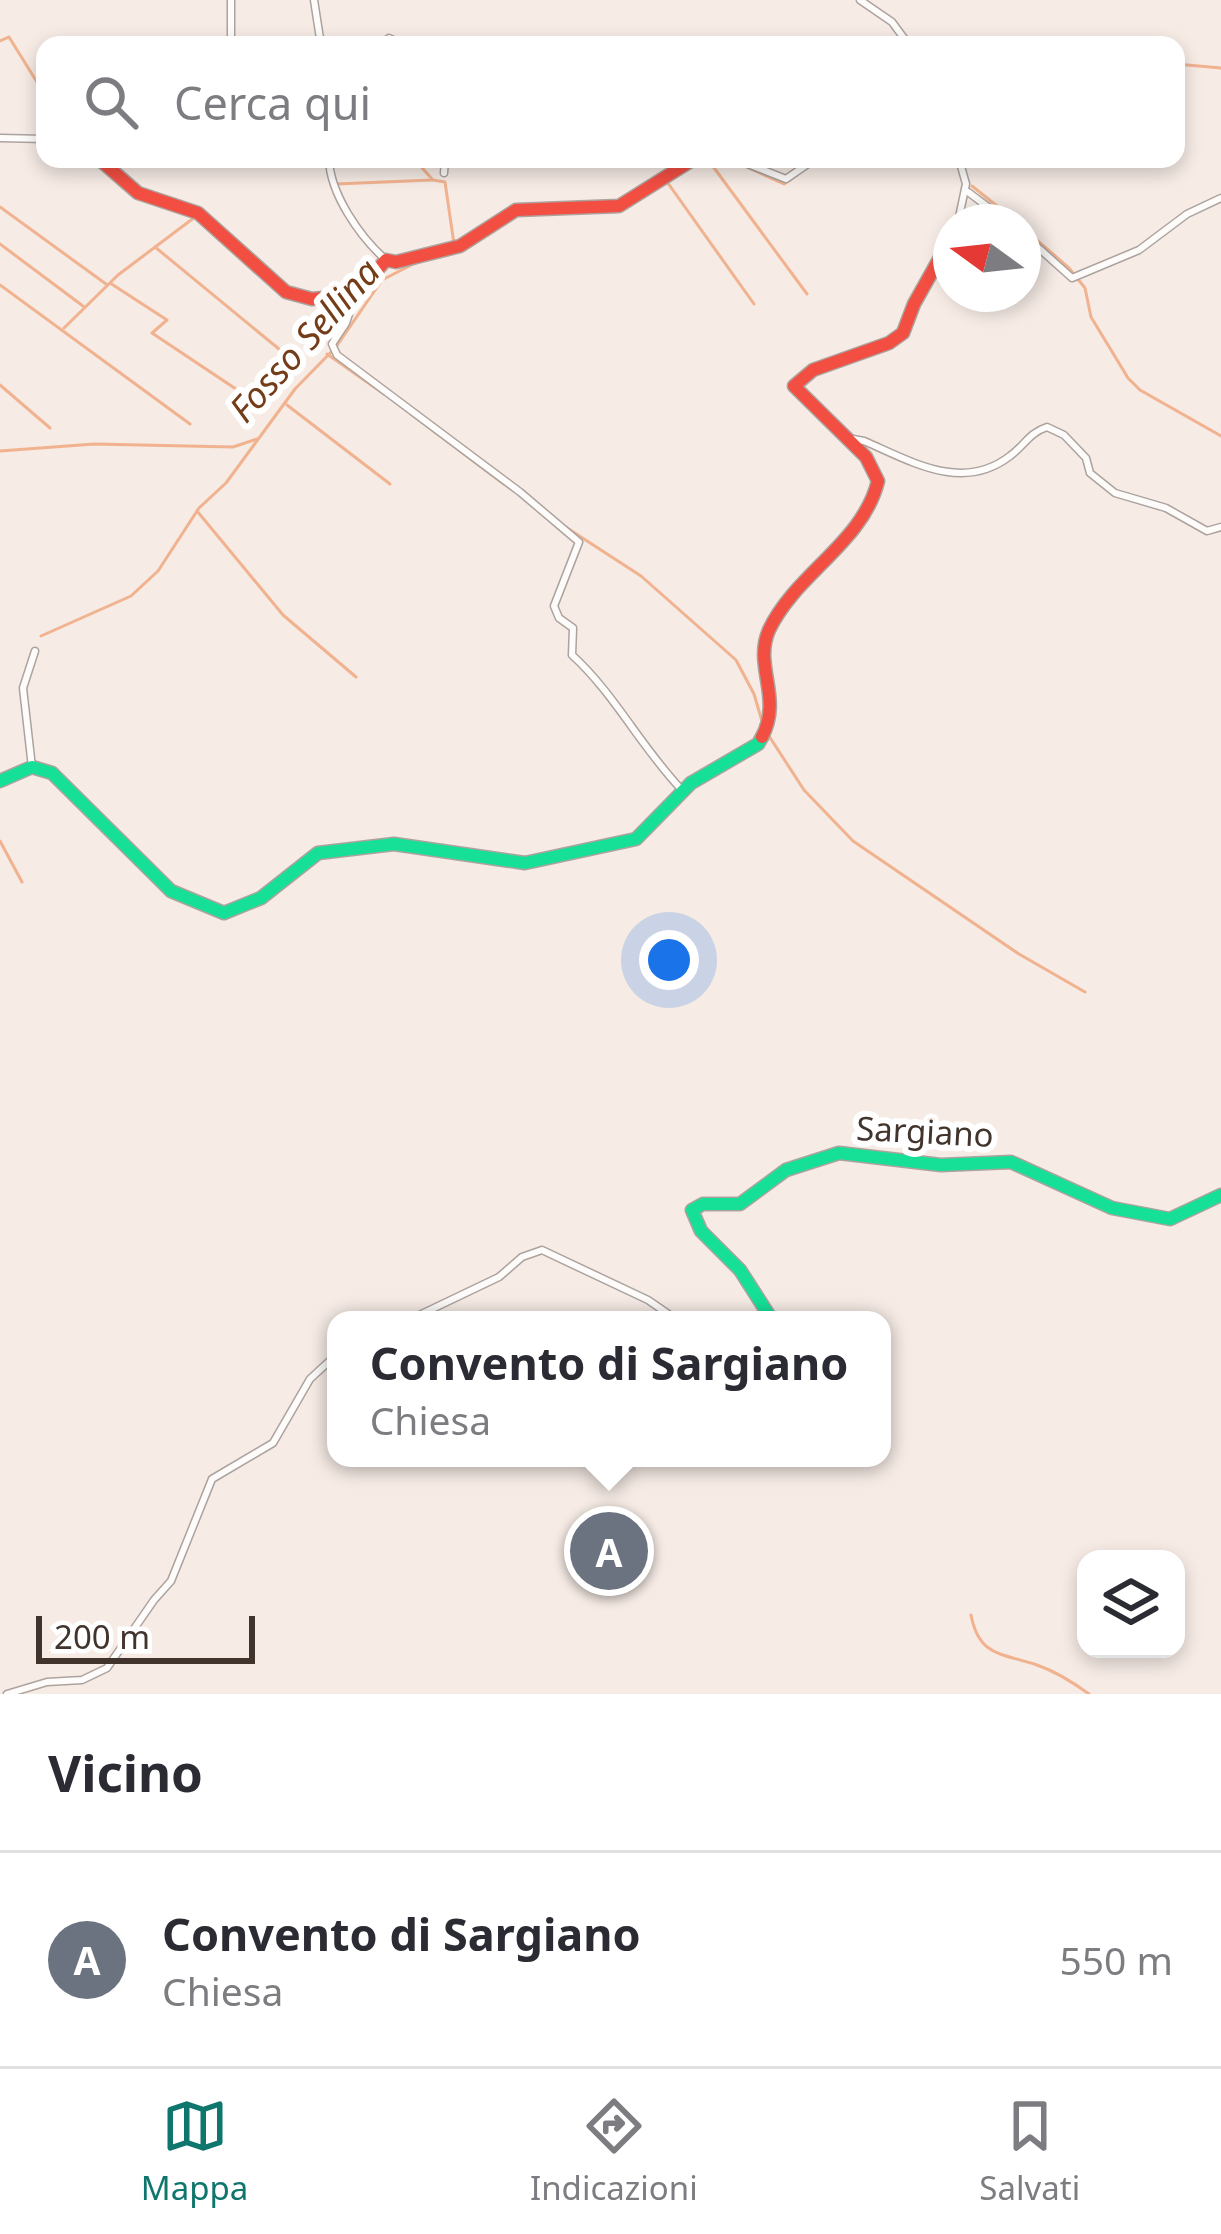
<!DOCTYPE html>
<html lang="it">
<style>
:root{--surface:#fff;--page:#f7f7f7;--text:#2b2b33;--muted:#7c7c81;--line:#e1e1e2;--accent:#0f766e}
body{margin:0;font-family:"Noto Sans",sans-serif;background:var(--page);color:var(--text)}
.controls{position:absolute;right:36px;bottom:36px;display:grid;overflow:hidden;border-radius:24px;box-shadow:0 6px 18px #0003}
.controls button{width:108px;height:108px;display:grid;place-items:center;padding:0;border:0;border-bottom:3px solid var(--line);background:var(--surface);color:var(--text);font:60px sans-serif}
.compass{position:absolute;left:933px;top:204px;width:108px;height:108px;border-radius:50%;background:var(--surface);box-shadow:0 6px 18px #0003;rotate:285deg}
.scale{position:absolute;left:36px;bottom:30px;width:219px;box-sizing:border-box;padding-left:12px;border:6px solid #41342d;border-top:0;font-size:33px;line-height:42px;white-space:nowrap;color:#41342d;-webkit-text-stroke:9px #fff;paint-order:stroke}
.you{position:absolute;left:669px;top:960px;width:42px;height:42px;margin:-30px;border:9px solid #fff;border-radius:50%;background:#1a73e8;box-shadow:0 0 0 18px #1a73e833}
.badge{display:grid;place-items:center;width:78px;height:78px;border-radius:50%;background:var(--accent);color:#fff;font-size:39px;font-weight:700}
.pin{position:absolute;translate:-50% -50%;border:6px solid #fff;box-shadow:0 3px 12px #0006}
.popup{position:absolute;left:327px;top:1311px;width:564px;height:156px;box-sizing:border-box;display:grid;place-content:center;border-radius:24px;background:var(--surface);filter:drop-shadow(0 3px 9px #0005);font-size:39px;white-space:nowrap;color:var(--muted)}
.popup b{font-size:45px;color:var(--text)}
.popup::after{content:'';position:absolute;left:50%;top:100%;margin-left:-24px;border:24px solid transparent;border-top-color:var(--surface)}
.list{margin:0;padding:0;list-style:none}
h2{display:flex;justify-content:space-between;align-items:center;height:156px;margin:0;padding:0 48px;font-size:51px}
h2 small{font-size:39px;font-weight:400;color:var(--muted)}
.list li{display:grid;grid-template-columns:78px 1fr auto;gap:36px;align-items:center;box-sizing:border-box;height:216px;padding:0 48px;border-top:3px solid var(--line)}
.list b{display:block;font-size:45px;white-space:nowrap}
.list p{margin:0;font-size:39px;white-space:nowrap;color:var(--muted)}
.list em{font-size:39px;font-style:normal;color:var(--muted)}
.icon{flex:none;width:66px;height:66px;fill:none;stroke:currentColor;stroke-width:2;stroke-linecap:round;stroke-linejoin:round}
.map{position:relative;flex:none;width:1221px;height:1694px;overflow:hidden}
.search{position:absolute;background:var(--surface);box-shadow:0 6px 18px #0003;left:36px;right:36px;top:36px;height:132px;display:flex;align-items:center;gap:30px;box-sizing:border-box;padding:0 42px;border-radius:24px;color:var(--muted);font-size:45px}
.sheet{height:372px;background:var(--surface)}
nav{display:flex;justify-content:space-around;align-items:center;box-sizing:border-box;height:168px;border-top:3px solid var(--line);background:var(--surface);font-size:33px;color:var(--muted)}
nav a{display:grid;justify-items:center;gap:6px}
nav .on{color:var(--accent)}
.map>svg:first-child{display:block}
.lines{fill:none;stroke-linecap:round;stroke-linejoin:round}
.stream{stroke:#f1b28f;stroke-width:3}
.street-casing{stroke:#ada39e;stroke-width:9}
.fast-casing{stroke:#ada39e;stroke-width:15}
.jam-casing{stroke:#ada39e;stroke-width:15}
.street{stroke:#fefcfb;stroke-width:6}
.fast{stroke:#16e098;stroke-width:12}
.jam{stroke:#f24e42;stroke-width:12}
.labels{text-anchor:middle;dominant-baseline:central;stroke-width:12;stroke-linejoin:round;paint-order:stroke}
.street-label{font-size:33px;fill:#41342d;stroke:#fff}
.water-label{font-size:36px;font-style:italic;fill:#743d1a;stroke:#fff}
</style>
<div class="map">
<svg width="1221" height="1694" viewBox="0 0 1221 1694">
<rect width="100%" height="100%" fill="#f6ebe5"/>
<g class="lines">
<!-- stream -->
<g class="stream">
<polyline points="0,41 9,37 45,95"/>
<polyline points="1176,64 1221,68"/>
<polyline points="414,159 433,180 445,182 454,244"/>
<polyline points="694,161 740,164 784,184 797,175"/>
<polyline points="709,161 807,294"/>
<polyline points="665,179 754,304"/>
<polyline points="336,184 432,180"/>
<polyline points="972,186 1017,222"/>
<polyline points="0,207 106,284"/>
<polyline points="591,212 622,210 652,190"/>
<polyline points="1023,228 1069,268 1085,288 1091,317 1128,378 1140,390 1221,436"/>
<polyline points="0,244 83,306"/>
<polyline points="468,246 486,235"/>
<polyline points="155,247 296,363"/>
<polyline points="110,283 167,320 152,333 266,409"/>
<polyline points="0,285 190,424"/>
<polyline points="64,328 118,275 195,217"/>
<polyline points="327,354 384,394"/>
<polyline points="0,385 50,428"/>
<polyline points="287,405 390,484"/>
<polyline points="411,414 504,484"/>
<polyline points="0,451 94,444 233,447 257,439"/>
<polyline points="197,511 283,615 356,677"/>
<polyline points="561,524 641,576 736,660 754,694 764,728"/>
<polyline points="41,636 131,596 158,571 199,508 226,483 295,389 336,347 382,280 419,261"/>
<polyline points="769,736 804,790 853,841 1019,954 1085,992"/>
<polyline points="0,841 22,882"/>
<path d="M971 1615C979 1657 1002 1653 1037 1665 1054 1671 1074 1683 1089 1694"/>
</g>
<!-- street casing -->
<g class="street-casing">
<g id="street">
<polyline points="231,0 231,45"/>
<polyline points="314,0 321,45"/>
<polyline points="860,0 892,22 909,45"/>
<polyline points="380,45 389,38 404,45"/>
<polyline points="0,138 45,139"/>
<path d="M329 159C330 194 360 237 386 260"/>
<polyline points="735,159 786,179 815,159"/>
<polyline points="241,160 274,159"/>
<polyline points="444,173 445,159"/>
<polyline points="968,192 1008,222"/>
<polyline points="958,222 966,184 959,159"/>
<polyline points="1023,234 1072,278 1139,250 1187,214 1221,198"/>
<path d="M345 296 352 305 346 323 332 344 337 355 520 492 579 542 554 606 559 618 573 628 572 655C614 693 641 747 681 789"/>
<path d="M853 439 864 441C911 461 962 493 1010 456 1025 445 1029 433 1047 427L1064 435 1086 458 1090 473 1115 493 1166 508 1207 531 1221 527"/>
<polyline points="32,767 23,688 35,651"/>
<polyline points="409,1320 499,1277 522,1257 542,1250 648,1300 677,1320"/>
<polyline points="7,1694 47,1682 82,1680 107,1668 154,1600 171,1581 212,1479 273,1443 310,1379 336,1355"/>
</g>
</g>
<!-- fast casing -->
<g class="fast-casing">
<g id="fast">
<polyline points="0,781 32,767 52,773 171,891 224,913 261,898 318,853 394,844 525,863 636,839 691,783 758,744 762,737"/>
<polyline points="772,1320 740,1270 701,1231 692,1210 703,1204 740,1204 786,1170 839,1153 941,1165 1011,1162 1112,1208 1170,1219 1221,1195"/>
</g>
</g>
<!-- jam casing -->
<g class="jam-casing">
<g id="jam">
<polyline points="99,159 138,193 198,213 286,292 312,299 345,296 362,287 386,260 396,262 460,246 516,210 619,206 694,159"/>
<path d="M762 737C783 697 753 666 769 630 795 574 863 543 878 481L866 457 794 386 813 370 889 343 903 333 914 304 951 238"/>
</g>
</g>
<!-- street -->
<use href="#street" class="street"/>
<!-- fast -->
<use href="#fast" class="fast"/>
<!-- jam -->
<use href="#jam" class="jam"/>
</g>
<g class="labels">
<!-- street labels -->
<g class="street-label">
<text transform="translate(925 1131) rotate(3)">Sargiano</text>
</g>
<!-- water labels -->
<g class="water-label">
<text transform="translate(304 340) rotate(-48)">Fosso Sellina</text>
</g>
</g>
</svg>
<div class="controls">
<button><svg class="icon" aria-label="layers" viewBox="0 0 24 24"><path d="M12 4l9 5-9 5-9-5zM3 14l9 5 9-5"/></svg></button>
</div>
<svg class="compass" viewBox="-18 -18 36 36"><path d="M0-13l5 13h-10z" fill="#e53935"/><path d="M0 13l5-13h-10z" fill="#7c7c81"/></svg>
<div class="scale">200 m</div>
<div class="you"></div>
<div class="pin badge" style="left:609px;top:1551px;background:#6b7280">A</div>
<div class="popup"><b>Convento di Sargiano</b>Chiesa</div>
<div class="search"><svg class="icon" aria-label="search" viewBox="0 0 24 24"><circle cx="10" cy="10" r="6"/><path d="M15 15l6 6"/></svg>Cerca qui</div>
</div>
<section class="sheet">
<h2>Vicino<small></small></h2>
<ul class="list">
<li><span class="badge" style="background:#6b7280">A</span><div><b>Convento di Sargiano</b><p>Chiesa</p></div><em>550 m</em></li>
</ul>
</section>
<nav>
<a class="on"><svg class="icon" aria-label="map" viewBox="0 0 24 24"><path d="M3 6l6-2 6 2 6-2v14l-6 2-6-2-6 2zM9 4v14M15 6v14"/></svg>Mappa</a>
<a><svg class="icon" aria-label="directions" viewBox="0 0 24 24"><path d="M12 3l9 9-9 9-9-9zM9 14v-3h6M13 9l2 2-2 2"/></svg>Indicazioni</a>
<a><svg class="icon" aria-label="saved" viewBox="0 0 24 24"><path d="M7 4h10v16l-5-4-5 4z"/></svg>Salvati</a>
</nav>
